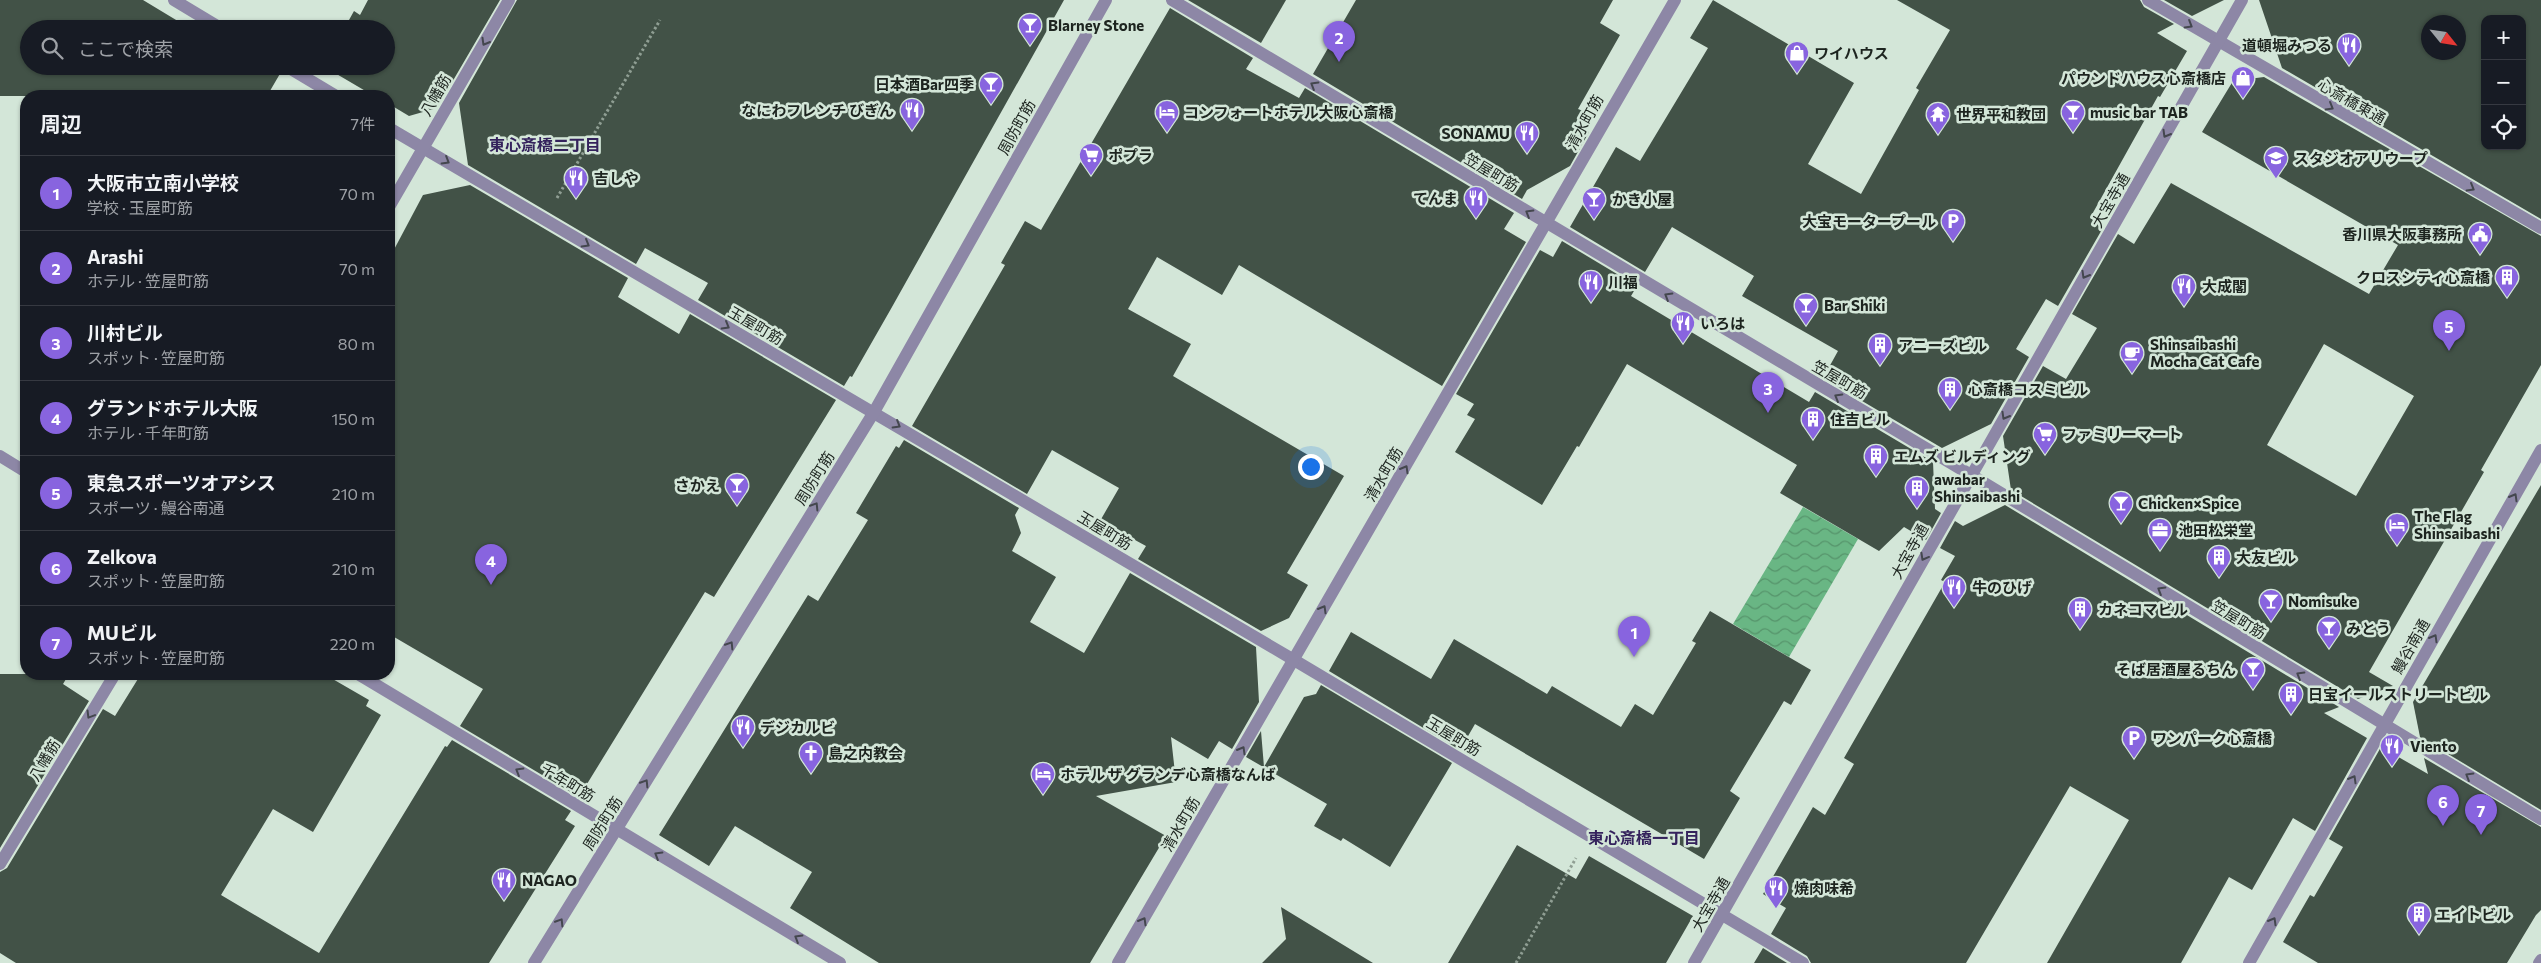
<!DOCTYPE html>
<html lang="ja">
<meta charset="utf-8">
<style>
:root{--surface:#171b24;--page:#20242c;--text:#f1f3f6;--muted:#9ea1a6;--line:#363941;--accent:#8864df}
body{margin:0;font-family:Commissioner,"Noto Sans JP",sans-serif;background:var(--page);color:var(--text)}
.controls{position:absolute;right:15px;top:15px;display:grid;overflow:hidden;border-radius:10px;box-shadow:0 1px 4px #0004}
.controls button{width:45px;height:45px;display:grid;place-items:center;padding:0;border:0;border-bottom:1px solid var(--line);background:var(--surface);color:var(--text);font:25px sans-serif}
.compass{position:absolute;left:2421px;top:15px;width:45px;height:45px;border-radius:50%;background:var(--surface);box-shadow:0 1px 4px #0004;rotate:120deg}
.you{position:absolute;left:1310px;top:466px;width:18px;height:18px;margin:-12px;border:4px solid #fff;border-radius:50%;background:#1a73e8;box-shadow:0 0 0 8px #1a73e833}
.badge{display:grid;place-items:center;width:32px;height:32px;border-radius:50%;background:var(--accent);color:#fff;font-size:16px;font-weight:700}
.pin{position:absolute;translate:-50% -41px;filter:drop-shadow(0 1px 2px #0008)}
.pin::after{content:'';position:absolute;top:26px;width:18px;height:15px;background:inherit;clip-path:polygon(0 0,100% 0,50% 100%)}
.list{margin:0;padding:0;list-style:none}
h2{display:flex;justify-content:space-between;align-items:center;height:65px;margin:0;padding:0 20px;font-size:21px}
h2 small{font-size:16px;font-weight:400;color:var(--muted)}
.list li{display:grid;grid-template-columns:32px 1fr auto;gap:15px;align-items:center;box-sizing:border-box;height:75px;padding:0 20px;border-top:1px solid var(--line)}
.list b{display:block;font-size:19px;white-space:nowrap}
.list p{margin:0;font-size:16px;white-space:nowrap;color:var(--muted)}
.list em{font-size:16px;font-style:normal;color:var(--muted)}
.icon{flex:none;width:28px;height:28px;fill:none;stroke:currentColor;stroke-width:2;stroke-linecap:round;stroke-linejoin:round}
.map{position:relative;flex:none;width:2541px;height:963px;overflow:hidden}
.search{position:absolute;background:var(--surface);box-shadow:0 1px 4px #0004;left:20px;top:20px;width:375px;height:55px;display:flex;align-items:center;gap:12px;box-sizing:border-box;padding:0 18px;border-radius:28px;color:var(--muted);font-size:19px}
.panel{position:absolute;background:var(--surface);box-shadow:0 1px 4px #0004;left:20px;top:90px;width:375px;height:590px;border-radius:20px}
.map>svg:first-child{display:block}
.water{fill:url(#water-waves)}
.building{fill:#425247;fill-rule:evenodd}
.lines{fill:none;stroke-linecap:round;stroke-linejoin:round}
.path{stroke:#8f9e93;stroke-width:3;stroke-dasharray:2.5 2.5;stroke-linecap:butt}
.minor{stroke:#8d87a6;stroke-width:12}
.oneway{stroke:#44474e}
.labels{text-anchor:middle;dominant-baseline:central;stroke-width:5;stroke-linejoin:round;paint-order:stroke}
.poi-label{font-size:15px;font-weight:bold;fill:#1d241f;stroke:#d3e6d8;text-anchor:start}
.street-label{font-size:15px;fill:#1d241f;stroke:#d3e6d8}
.neighbourhood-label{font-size:16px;font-weight:bold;fill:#34225c;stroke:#d3e6d8}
</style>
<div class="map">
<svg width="2541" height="963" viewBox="0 0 2541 963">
<defs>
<pattern id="water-waves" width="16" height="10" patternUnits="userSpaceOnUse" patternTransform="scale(1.25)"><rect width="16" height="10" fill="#69b684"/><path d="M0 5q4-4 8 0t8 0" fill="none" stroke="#56946b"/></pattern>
</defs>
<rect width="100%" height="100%" fill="#d3e6d8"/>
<!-- water -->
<polygon class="water" points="1803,507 1858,539 1789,657 1733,624"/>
<!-- building -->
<g class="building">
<polygon points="0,0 143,0 191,29 29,29 29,66 278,66 281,72 267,96 0,96"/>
<polygon points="368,0 500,0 437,108 409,116 389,104 389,96 374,96 323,66 386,66 386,29 344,29 354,11 360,15"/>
<polygon points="517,0 1064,0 892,307 852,377 850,376 844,386 698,300 708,283 645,248 636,264 468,165 459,103"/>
<polygon points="1188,0 1286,0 1261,43"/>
<polygon points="1356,0 1613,0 1600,23 1620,35 1578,109 1583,111 1575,124 1589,132 1570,166 1527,190 1522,199 1313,74"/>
<polygon points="1713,0 1854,83 1808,164 1861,194 1919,90 1916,88 1950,30 1897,0 2140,0 2144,7 2174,24 2157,33 2187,51 2160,97 2158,96 2090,218 2104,226 2058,306 2046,299 2016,349 2029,357 1991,424 1942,448 1823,378 1838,351 1742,296 1754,276 1672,227 1645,272 1570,227 1616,147 1640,161 1708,48 1690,38"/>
<polygon points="2164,0 2224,0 2192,16"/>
<path d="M2259 0H2541V219L2282 68ZM2485 19H2522V146H2485ZM2428 22H2458V52H2428Z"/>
<polygon points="1170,8 1253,58 1246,69 1299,98 1305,88 1514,213 1504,229 1526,242 1442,386 1239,265 1222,295 1157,257 1128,309 1191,344 1173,376 1344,476 1287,573 1308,585 1289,618 1261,631 1138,559 1146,546 1100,521 1119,488 1052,450 1027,494 912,426 1005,265 1001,263 1025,221 1041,230"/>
<path d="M2264 77 2541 236V365L2481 470 2484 472 2369 672 2393 686 2358 699 2011 490 2003 436 2043 366 2066 379 2097 328 2072 314 2118 234 2134 244 2171 183 2369 294 2398 245 2202 132 2233 81ZM2324 344 2414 396 2356 496 2267 445Z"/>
<polygon points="470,185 628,278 618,297 679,334 690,314 836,400 714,597 705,592 579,797 460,726 483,689 389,634 389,259 423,195"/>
<polygon points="1562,241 1637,286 1631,296 1713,345 1809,402 1815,392 1933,462 1935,509 1941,513 1926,540 1904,527 1879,551 1780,493 1797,465 1627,364 1579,447 1577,446 1542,505 1455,452 1475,419 1467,415 1474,404 1456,394 1540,250 1553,257"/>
<polygon points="904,440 1019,508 1015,515 1021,533 1012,551 1056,577 1030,622 1084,653 1130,573 1256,647 1259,702 1232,749 1219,741 1208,759 1171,737 1176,782 1096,796 1166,836 1090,963 879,963 790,908 812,872 735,826 709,866 659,835 808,595 818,601 868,520 856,513 896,446 899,448"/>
<polygon points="2541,485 2541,810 2420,737 2413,702"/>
<polygon points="2005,505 2339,707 2324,713 2367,738 2315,831 2293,818 2252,890 2229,877 2181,963 2047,963 2129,820 2070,786 1966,963 1811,963 1807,956 1771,934 1786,908 1763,894 1813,807 1825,815 1854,764 1844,758 1945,582 1941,580 1955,556 1940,548 1955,521 1963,526"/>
<polygon points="1710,611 1811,670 1791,705 1784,701 1730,791 1740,798 1704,859 1475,724 1460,750 1329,671 1351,632 1431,679 1454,639 1547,694 1552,686 1621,727 1635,704 1653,715 1696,643 1692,641"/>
<polygon points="0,674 69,674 63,684 89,701 0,848"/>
<polygon points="141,674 324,674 369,700 366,706 381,715 313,832 273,809 221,895 319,953 445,746 447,747 452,740 571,811 565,820 575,826 489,963 16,963 0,953 0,872 7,868 103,709 115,716"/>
<polygon points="1321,685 1452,763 1390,867 1343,838 1341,841 1314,826 1327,804 1246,757 1261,731 1264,767 1304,697 1316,694"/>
<polygon points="2381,747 2428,774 2424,758 2541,827 2541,910 2536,915 2507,963 2318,963 2283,942 2310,895 2314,897 2343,847 2329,839"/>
<polygon points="1517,845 1576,879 1589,856 1693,916 1666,963 1448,963"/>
<polygon points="1281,907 1373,963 1262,963 1286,939"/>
<polygon points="1763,948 1787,963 1754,963"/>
</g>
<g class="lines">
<!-- path -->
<g class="path">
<polyline points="557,198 660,20"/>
<polyline points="1516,963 1576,858"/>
</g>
<!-- minor -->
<g class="minor">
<polyline points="174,0 222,29"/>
<polyline points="1172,0 1971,475 2541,819"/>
<polyline points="2148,0 2541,228"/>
<polyline points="286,66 336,96"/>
<polyline points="389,128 1294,660 1803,963"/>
<polyline points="389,207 509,0"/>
<polyline points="0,456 26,472"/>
<polyline points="358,674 840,963"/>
<polyline points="0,864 115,674"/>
<polyline points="534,963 874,412 1106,0"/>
<polyline points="1118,963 1675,0"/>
<polyline points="1694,963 2242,0"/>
<polyline points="2249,963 2541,450"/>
<polyline points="2539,963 2541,960"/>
</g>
</g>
<!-- one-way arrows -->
<defs><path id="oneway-chevron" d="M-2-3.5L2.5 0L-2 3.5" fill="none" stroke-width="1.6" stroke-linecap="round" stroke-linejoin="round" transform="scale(1.25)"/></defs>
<g class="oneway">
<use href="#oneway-chevron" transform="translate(2189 25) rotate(31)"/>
<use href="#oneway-chevron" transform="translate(485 42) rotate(120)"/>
<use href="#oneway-chevron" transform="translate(1314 85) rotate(-149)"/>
<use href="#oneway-chevron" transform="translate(2330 107) rotate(30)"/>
<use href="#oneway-chevron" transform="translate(2166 134) rotate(120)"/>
<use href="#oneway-chevron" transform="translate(446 161) rotate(31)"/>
<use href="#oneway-chevron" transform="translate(2471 188) rotate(30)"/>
<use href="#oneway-chevron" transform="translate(1529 213) rotate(-149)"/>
<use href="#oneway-chevron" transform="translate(586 244) rotate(30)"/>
<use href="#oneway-chevron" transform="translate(2085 275) rotate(120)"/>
<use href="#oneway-chevron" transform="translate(1668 296) rotate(-149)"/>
<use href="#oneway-chevron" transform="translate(726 326) rotate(30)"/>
<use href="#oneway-chevron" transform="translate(1838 397) rotate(-150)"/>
<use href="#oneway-chevron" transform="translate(2005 416) rotate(120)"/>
<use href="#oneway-chevron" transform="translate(897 425) rotate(31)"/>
<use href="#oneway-chevron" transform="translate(1405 469) rotate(-60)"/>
<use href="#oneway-chevron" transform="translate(2514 497) rotate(-60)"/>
<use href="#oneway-chevron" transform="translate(815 506) rotate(-58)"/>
<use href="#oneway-chevron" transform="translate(1924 557) rotate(119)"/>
<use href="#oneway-chevron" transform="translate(2161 590) rotate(-149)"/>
<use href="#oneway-chevron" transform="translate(1323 609) rotate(-60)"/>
<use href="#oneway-chevron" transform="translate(2434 638) rotate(-60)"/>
<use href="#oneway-chevron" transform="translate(730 645) rotate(-58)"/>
<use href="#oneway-chevron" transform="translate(2300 675) rotate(-149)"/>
<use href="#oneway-chevron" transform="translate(90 715) rotate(121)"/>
<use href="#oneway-chevron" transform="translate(1242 750) rotate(-60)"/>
<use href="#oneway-chevron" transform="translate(519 771) rotate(-149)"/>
<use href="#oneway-chevron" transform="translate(2469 776) rotate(-149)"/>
<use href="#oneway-chevron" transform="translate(2353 779) rotate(-60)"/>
<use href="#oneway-chevron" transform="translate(645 783) rotate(-58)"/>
<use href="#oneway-chevron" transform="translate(658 855) rotate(-149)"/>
<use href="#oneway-chevron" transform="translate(1143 921) rotate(-60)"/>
<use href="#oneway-chevron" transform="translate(2273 921) rotate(-60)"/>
<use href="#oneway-chevron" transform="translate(560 922) rotate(-58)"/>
<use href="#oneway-chevron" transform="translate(798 938) rotate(-149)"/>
</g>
<!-- icons -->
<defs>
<g id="bar-pin" transform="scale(1.25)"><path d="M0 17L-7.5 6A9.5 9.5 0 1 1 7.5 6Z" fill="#8864df" stroke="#d3e6d8"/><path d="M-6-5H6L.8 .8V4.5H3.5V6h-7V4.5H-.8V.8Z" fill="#fff"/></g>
<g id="restaurant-pin" transform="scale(1.25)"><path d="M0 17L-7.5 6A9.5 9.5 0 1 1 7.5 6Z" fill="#8864df" stroke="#d3e6d8"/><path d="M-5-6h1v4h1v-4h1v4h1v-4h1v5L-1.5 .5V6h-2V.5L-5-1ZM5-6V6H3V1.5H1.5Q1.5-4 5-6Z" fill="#fff"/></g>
<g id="shop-pin" transform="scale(1.25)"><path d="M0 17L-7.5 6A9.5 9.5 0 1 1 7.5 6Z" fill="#8864df" stroke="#d3e6d8"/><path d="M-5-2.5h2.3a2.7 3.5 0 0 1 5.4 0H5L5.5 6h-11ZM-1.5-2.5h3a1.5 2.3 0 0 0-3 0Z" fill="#fff"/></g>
<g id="hotel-pin" transform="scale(1.25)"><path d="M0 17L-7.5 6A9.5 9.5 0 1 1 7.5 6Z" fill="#8864df" stroke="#d3e6d8"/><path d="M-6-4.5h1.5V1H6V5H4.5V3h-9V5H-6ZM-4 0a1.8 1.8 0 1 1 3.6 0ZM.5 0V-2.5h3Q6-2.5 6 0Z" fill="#fff"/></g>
<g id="temple-pin" transform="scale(1.25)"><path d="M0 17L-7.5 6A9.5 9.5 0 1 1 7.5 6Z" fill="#8864df" stroke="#d3e6d8"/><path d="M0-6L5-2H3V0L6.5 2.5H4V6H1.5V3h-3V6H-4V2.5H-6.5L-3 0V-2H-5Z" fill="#fff"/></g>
<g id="supermarket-pin" transform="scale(1.25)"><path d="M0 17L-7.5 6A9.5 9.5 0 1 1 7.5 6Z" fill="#8864df" stroke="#d3e6d8"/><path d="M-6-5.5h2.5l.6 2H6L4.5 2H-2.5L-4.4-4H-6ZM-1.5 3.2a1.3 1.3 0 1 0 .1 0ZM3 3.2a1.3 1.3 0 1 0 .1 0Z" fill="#fff"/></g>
<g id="school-pin" transform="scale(1.25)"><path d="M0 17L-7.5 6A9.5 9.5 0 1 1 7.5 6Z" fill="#8864df" stroke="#d3e6d8"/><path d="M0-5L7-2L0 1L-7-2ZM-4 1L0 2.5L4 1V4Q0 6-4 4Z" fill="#fff"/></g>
<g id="parking-pin" transform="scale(1.25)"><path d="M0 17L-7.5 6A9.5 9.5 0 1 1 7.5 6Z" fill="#8864df" stroke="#d3e6d8"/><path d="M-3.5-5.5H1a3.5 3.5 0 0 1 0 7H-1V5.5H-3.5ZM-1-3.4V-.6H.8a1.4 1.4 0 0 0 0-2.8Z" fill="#fff"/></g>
<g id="civic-pin" transform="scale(1.25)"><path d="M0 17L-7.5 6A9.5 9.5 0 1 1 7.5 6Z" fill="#8864df" stroke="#d3e6d8"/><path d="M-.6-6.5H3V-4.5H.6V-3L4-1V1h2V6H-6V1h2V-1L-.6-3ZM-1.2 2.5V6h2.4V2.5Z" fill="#fff"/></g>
<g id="building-pin" transform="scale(1.25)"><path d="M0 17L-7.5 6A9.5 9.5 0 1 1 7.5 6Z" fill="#8864df" stroke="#d3e6d8"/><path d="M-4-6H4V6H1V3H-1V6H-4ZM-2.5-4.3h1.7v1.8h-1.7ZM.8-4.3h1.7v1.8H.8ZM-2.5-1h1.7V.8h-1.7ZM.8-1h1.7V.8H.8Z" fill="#fff"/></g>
<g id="cafe-pin" transform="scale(1.25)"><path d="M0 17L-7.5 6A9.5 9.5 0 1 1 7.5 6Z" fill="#8864df" stroke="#d3e6d8"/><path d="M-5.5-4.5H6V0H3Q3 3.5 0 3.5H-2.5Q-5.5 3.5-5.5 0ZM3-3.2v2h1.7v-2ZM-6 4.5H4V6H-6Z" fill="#fff"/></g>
<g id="office-pin" transform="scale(1.25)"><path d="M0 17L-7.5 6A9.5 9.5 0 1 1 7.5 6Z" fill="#8864df" stroke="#d3e6d8"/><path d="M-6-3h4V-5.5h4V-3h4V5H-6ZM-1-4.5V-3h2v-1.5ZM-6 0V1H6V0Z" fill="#fff"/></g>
<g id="church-pin" transform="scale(1.25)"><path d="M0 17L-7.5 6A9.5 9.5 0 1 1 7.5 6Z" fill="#8864df" stroke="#d3e6d8"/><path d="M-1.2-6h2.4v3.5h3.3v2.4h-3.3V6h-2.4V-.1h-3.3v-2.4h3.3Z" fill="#fff"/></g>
</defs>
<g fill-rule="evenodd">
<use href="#bar-pin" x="1030" y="25"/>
<use href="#restaurant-pin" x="2349" y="45"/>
<use href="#shop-pin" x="1797" y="53"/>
<use href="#shop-pin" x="2243" y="78"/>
<use href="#bar-pin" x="991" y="84"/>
<use href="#restaurant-pin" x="912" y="110"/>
<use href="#hotel-pin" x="1167" y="112"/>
<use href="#bar-pin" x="2073" y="112"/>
<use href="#temple-pin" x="1938" y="114"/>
<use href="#restaurant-pin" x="1527" y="133"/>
<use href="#supermarket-pin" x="1091" y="155"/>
<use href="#school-pin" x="2276" y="158"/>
<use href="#restaurant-pin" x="576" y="178"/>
<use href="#restaurant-pin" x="1476" y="198"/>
<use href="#bar-pin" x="1594" y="199"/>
<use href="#parking-pin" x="1953" y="221"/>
<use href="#civic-pin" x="2480" y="234"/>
<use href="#building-pin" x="2507" y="277"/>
<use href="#restaurant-pin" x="1591" y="282"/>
<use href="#restaurant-pin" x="2184" y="286"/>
<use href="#bar-pin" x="1806" y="305"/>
<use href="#restaurant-pin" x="1683" y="323"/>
<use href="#building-pin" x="1880" y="345"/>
<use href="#cafe-pin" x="2132" y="353"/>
<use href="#building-pin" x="1950" y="389"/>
<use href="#building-pin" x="1813" y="419"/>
<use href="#supermarket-pin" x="2045" y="434"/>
<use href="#building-pin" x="1876" y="456"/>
<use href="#bar-pin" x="737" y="485"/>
<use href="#building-pin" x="1917" y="488"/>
<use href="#bar-pin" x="2121" y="503"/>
<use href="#hotel-pin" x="2397" y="525"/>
<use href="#office-pin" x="2160" y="530"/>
<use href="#building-pin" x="2219" y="557"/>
<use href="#restaurant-pin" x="1954" y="587"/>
<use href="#bar-pin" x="2271" y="601"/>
<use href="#building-pin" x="2080" y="609"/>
<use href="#bar-pin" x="2329" y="628"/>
<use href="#bar-pin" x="2253" y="669"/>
<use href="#building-pin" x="2291" y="694"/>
<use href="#restaurant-pin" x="743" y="727"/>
<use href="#parking-pin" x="2134" y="738"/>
<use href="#restaurant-pin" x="2392" y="746"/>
<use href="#church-pin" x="811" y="753"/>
<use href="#hotel-pin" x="1043" y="774"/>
<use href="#restaurant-pin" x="504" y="880"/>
<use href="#restaurant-pin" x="1776" y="888"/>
<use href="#building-pin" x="2419" y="914"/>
</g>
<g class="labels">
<!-- poi labels -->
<g class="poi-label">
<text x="1048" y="25">Blarney Stone</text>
<text x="2332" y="45" text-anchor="end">道頓堀みつる</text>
<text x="1814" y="53">ワイハウス</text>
<text x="2226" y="78" text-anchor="end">パウンドハウス心斎橋店</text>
<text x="974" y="84" text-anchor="end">日本酒Bar四季</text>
<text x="894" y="110" text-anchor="end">なにわフレンチ びぎん</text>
<text x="1184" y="112">コンフォートホテル大阪心斎橋</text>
<text x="2090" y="112">music bar TAB</text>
<text x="1956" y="114">世界平和教団</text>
<text x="1510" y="133" text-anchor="end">SONAMU</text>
<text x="1108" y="155">ポプラ</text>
<text x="2294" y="158">スタジオアリウープ</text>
<text x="594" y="178">吉しや</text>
<text x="1458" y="198" text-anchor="end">てんま</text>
<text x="1612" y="199">かき小屋</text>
<text x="1936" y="221" text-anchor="end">大宝モータープール</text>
<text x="2462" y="234" text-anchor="end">香川県大阪事務所</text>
<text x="2490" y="277" text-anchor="end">クロスシティ心斎橋</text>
<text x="1608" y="282">川福</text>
<text x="2202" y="286">大成閣</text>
<text x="1824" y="305">Bar Shiki</text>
<text x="1700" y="323">いろは</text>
<text x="2150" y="344">Shinsaibashi<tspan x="2150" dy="17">Mocha Cat Cafe</tspan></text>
<text x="1898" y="345">アニーズビル</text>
<text x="1968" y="389">心斎橋コスミビル</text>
<text x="1830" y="419">住吉ビル</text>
<text x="2062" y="434">ファミリーマート</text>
<text x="1894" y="456">エムズ ビルディング</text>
<text x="1934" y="479">awabar<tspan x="1934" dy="17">Shinsaibashi</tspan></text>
<text x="720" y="485" text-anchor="end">さかえ</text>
<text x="2138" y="503">Chicken×Spice</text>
<text x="2414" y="516">The Flag<tspan x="2414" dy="17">Shinsaibashi</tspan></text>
<text x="2178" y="530">池田松栄堂</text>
<text x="2236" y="557">大友ビル</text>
<text x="1972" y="587">牛のひげ</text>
<text x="2288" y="601">Nomisuke</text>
<text x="2098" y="609">カネコマビル</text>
<text x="2346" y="628">みとう</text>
<text x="2236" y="669" text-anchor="end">そば居酒屋るちん</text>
<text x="2308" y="694">日宝イールストリートビル</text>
<text x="760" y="727">デジカルビ</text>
<text x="2152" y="738">ワンパーク心斎橋</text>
<text x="2410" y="746">Viento</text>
<text x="828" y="753">島之内教会</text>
<text x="1060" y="774">ホテル ザ グランデ心斎橋なんば</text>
<text x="522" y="880">NAGAO</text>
<text x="1794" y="888">焼肉味希</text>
<text x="2436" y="914">エイトビル</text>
</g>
<!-- street labels -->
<g class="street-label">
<text transform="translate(435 95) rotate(-60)">八幡筋</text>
<text transform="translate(2352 101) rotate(30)">心斎橋東通</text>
<text transform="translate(1584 122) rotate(-61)">清水町筋</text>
<text transform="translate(1016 127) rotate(-61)">周防町筋</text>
<text transform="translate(1492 172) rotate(31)">笠屋町筋</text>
<text transform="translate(2110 200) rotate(-60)">大宝寺通</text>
<text transform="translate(756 325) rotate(30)">玉屋町筋</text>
<text transform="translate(1840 379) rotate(30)">笠屋町筋</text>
<text transform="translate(1383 474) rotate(-60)">清水町筋</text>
<text transform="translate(814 478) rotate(-58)">周防町筋</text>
<text transform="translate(1105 530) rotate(31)">玉屋町筋</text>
<text transform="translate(1909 551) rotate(-61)">大宝寺通</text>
<text transform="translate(2239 619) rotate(31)">笠屋町筋</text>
<text transform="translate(2410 646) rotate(-60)">鰻谷南通</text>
<text transform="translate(1454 736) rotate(31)">玉屋町筋</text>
<text transform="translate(44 760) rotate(-59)">八幡筋</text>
<text transform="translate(568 782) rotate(31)">千年町筋</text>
<text transform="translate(602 823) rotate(-58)">周防町筋</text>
<text transform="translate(1180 824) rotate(-60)">清水町筋</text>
<text transform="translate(1710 904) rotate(-60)">大宝寺通</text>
</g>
<!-- neighbourhood labels -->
<g class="neighbourhood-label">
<text x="545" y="144">東心斎橋二丁目</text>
<text x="1644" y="837">東心斎橋一丁目</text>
</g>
</g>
</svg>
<div class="controls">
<button>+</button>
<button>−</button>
<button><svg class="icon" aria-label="locate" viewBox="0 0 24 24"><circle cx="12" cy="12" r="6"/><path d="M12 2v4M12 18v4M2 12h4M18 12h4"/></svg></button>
</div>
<svg class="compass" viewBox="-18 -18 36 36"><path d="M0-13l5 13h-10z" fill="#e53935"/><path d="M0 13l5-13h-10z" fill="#9ea1a6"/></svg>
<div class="you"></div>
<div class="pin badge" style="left:1634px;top:657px">1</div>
<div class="pin badge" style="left:1339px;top:62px">2</div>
<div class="pin badge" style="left:1768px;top:413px">3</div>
<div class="pin badge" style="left:491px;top:585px">4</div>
<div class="pin badge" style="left:2449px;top:351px">5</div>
<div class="pin badge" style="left:2443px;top:826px">6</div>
<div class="pin badge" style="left:2481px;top:835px">7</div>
<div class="search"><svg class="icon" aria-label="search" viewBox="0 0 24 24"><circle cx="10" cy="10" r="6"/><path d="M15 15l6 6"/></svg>ここで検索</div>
<section class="panel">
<h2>周辺<small>7件</small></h2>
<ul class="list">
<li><span class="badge">1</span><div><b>大阪市立南小学校</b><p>学校 · 玉屋町筋</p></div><em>70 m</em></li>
<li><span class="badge">2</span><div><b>Arashi</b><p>ホテル · 笠屋町筋</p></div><em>70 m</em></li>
<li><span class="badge">3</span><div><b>川村ビル</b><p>スポット · 笠屋町筋</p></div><em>80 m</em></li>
<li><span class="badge">4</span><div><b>グランドホテル大阪</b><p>ホテル · 千年町筋</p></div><em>150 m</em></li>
<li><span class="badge">5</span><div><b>東急スポーツオアシス</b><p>スポーツ · 鰻谷南通</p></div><em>210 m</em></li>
<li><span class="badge">6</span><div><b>Zelkova</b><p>スポット · 笠屋町筋</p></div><em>210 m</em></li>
<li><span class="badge">7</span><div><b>MUビル</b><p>スポット · 笠屋町筋</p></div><em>220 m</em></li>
</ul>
</section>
</div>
